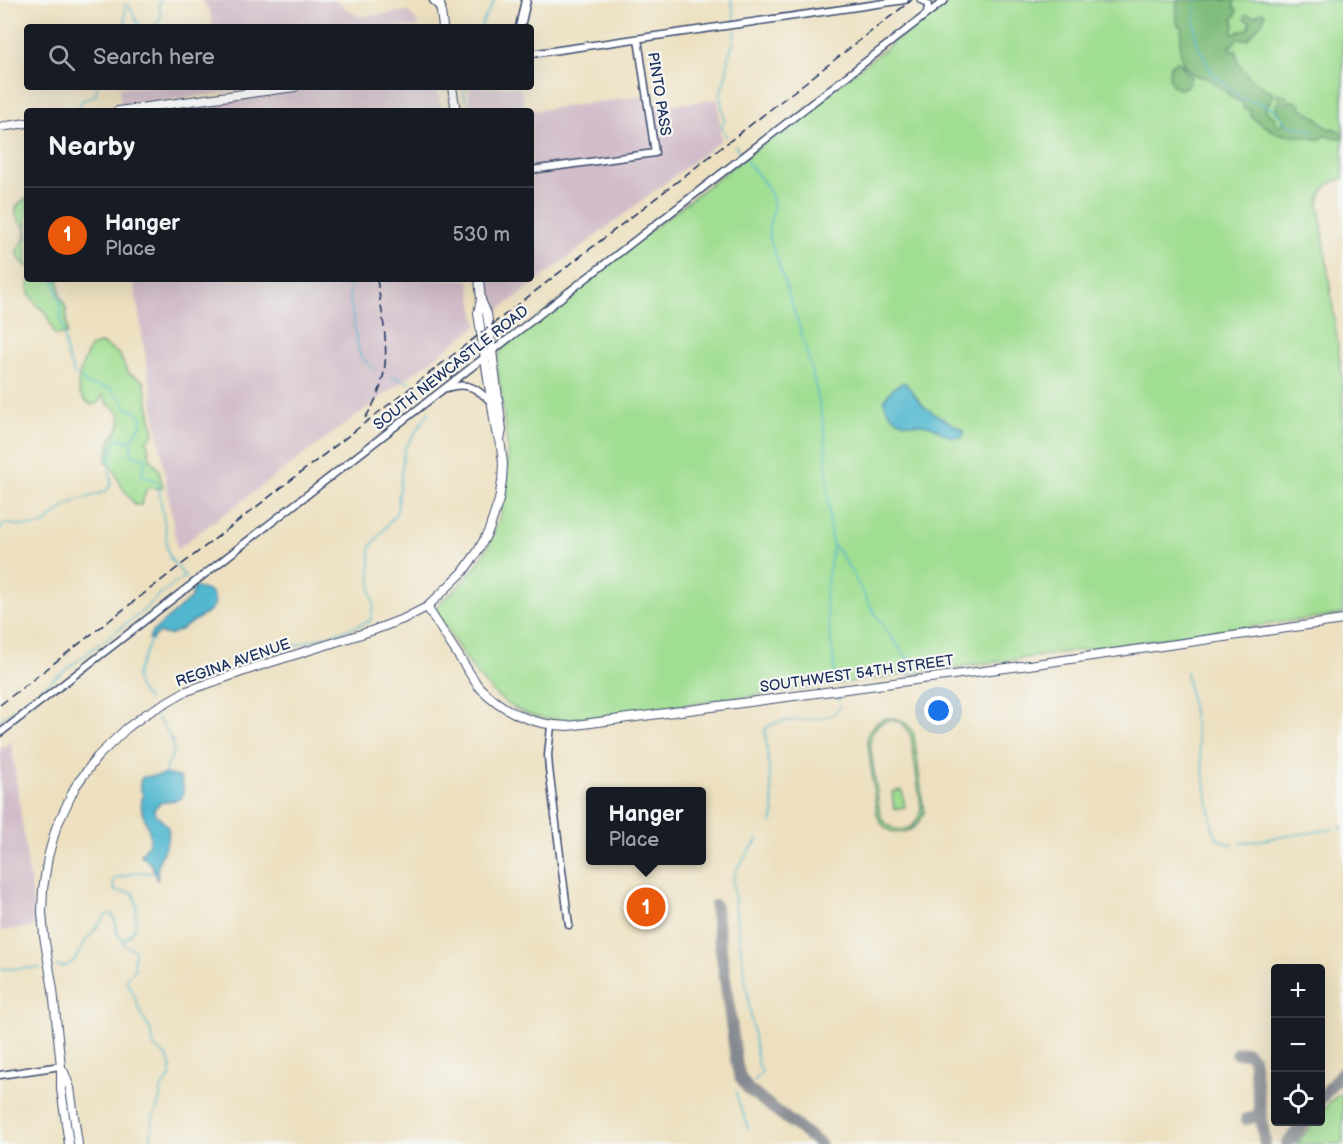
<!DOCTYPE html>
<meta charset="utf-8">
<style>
:root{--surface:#171b24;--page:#242831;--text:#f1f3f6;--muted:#9ea1a6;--line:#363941;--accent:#ea580c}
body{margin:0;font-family:"Balsamiq Sans",sans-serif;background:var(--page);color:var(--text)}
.controls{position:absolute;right:18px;bottom:18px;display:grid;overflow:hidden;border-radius:6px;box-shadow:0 6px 24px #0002}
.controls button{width:54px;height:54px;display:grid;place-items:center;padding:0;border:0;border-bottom:2px solid var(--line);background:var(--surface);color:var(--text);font:30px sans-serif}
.you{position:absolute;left:939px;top:711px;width:21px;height:21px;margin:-15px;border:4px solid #fff;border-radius:50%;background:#1a73e8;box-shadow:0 0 0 9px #1a73e833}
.badge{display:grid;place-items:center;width:39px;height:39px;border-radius:50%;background:var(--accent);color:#fff;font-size:20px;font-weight:700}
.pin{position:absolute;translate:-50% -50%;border:3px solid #fff;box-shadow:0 2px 6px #0006}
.popup{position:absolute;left:586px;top:787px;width:120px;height:78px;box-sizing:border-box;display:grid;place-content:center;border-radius:6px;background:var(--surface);filter:drop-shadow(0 2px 4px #0005);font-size:20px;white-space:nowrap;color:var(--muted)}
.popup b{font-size:22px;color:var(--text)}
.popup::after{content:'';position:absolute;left:50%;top:100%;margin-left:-12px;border:12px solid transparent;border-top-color:var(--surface)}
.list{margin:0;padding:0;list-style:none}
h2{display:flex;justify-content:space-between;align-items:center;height:78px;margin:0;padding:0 24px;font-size:26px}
h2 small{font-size:20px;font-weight:400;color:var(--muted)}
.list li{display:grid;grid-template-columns:39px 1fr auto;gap:18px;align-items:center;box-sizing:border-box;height:96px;padding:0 24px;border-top:2px solid var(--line)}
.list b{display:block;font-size:22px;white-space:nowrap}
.list p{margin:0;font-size:20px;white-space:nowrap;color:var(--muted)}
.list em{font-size:20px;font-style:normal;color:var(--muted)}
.icon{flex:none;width:33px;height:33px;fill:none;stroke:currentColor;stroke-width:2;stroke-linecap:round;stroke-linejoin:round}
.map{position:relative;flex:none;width:1343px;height:1144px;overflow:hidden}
.search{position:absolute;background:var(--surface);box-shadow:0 6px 24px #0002;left:24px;top:24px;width:510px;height:66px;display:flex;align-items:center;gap:15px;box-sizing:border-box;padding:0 21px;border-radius:6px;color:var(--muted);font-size:22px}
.panel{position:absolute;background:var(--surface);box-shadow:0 6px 24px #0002;left:24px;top:108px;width:510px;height:174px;border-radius:6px}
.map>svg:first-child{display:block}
.industrial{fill:#d1bdc9}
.green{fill:#a0de92;stroke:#5e8678;stroke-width:1.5;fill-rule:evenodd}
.forest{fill:#80bd7c;stroke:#4e766d;stroke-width:1.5}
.water{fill:#51b8cf;stroke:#367496;stroke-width:1.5}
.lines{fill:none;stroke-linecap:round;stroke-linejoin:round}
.stream{stroke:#51b8cf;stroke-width:1.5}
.taxiway{stroke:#84888f;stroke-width:12}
.minor-casing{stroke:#3a4a6d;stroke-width:9}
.major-casing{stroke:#3a4a6d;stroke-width:10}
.highway-casing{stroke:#3a4a6d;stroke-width:11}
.minor{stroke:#fff;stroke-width:6}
.major{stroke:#fff;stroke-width:8}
.highway{stroke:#fff;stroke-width:8}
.rail{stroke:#1b2f5e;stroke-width:1.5;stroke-dasharray:9 4.5;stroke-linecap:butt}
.labels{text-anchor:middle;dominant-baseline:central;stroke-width:4.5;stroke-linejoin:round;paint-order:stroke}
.street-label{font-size:15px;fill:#1b2f5e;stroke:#f6f6f2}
</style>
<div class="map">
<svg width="1343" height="1144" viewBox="0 0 1343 1144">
<rect width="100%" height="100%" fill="#f6f6f2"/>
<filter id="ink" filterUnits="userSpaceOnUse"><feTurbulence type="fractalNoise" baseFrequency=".0167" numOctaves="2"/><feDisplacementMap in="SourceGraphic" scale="12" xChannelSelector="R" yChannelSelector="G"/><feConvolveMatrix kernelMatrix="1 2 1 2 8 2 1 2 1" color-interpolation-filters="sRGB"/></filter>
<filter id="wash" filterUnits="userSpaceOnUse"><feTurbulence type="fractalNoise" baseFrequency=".008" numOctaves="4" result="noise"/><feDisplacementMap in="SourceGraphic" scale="24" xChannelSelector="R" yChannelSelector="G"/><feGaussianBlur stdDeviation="1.35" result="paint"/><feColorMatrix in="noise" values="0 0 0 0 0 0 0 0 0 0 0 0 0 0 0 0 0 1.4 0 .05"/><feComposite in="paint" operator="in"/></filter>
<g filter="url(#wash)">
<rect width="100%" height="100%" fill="#ece0c0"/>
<!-- industrial -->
<g class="industrial">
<polygon points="202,0 333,0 359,17 408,11 417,22 418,27 213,27 210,12"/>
<polygon points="119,87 263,87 121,107"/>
<polygon points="319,87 436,87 442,111 151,111"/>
<polygon points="472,87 520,87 525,111 469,111 469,89"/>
<polygon points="644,96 646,109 718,99 721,140 490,317 485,279 531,279 531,111"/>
<polygon points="133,279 469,279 477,326 177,549"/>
<polygon points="11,741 36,926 0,931 0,749"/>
</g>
<!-- green -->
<g class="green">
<path d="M948 0H1343V179C1329 182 1320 189 1319 204L1343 384V614L577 720C498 726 474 670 437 614 436 610 435 609 438 605 442 599 450 595 455 590 468 577 480 562 488 546 519 485 505 428 497 365 497 356 500 350 505 343Z"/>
<path d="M27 198V267C15 253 12 255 26 238L24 226C13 216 12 205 27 198Z"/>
<polygon points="31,279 59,279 60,295 66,308 67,334 55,335 46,313 37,305 29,294 28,286"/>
<path d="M101 343 119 354 128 373 144 381 154 434 147 440 150 458 159 470 163 488H147L141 505H135L122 487 113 468 106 462 111 439 116 433 121 422 119 413 106 402 103 395 98 403 92 405C67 392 82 366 90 347Z"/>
<path d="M887 718C900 717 909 723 914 735L924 812C916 838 885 840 877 814L867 737C870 727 877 721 887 718ZM892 720 899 722 905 726 911 736 921 807C919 833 891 838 880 815L870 742C871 729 879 721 892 720Z"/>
<polygon points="902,790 905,807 894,809 892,792"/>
<path d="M1343 1092V1144H1296L1314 1122H1320C1320 1110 1333 1098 1343 1092Z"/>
</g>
<!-- forest -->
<g class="forest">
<path d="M1179 0H1234V8L1237 9 1236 16 1233 17 1234 26 1232 33 1235 34 1242 30 1249 29 1250 21 1245 19 1246 15 1256 16 1261 12 1265 14 1263 21 1248 39H1237L1230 47 1231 52 1236 49 1238 63 1251 79 1273 94V98L1267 105 1265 109 1276 119V124L1282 125 1284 123 1276 109 1277 103 1280 102 1277 94H1283L1287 97V102L1289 103 1291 101H1295L1301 105 1300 107 1302 109H1304L1318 119 1329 129 1333 128 1343 133V137L1341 138 1324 136C1321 140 1316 140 1312 138L1278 134 1255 120 1251 116 1250 110 1244 109 1242 102 1232 98C1227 90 1215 85 1208 78 1178 75 1178 53 1182 27L1178 25C1175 17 1179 13 1176 5Z"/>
<path d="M1176 61C1181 63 1185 68 1186 74L1189 73 1191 78 1189 79 1190 83 1184 88 1179 89C1167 84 1169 76 1170 65L1173 64Z"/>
</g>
<!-- water -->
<g class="water">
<path d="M904 382C912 389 915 398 923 405 935 416 951 422 964 431V434L962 437C944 439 944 431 931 426 922 423 911 425 902 422 893 418 885 409 884 400L893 388Z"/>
<path d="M194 587C208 592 212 587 215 604L210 611 180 630 169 635 159 633 155 635 152 640 149 639 151 633 191 598Z"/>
<path d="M165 774C170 777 175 774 181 778L184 794 180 799 160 803 154 809C156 820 165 820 168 828 171 841 160 854 158 866 157 871 158 876 157 881L152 865 141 855C143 851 147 847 149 843 154 827 136 815 143 795 140 788 138 782 143 777L162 775Z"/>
</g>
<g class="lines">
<!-- stream -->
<g class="stream">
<polyline points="731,0 735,21"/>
<polyline points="1197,0 1194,20 1196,38 1200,51 1204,56 1211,71 1217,77 1242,99 1264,105 1274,109 1284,121 1291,126 1314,130"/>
<polyline points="116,27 119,25 124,27"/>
<path d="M128 27 125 21V5H128C134 12 134 22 142 27"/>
<polyline points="152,27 156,25 161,17 159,4 161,0"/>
<polyline points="481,27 483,21 495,0"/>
<polyline points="466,87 464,94 466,102"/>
<polyline points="80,108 81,101 96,95 97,87"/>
<polyline points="727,137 721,126 724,122 724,117 720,95 727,72 728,57 734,41 735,29"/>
<polyline points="735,145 739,151"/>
<path d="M746 161C757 174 778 194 773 212 771 222 767 225 769 236 791 301 815 367 825 435L830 533 833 546 825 595 836 681"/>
<polyline points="54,279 61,307 61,320 67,355 74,374 77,376"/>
<polyline points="348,279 350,299 358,348 361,357 374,369"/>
<polyline points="392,376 402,381 411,382"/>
<polyline points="81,378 84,379 84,383 86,384 109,388 121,399 125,406 140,415 142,418 141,425 132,439 131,452 134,456 144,457 147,462 142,470 142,475 157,481 158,483 166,534 167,548 170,558 186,578"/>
<path d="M0 530 4 524C17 523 29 529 41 525 48 524 48 521 52 517 56 513 69 504 75 501 84 497 102 496 109 488 114 481 109 474 109 466 109 461 113 441 117 439 122 437 126 441 130 442"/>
<path d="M834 546C849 563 857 583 868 602 882 626 900 649 917 670"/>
<polyline points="234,664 349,629 370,621 374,605 371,591 370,548 397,512 404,450 429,412"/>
<path d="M1186 672 1213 829C1216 839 1222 844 1233 844"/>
<polyline points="839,697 839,701"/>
<polyline points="148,700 139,688 136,679 137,671 142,661 151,639"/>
<path d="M157 717C163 726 176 741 173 752 171 761 165 766 165 775"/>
<polyline points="0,720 144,610 160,594 184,577"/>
<path d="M771 823 774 815 765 730C779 712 828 728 840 707"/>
<polyline points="1339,829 1343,827"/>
<polyline points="1241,843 1333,829"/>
<path d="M124 939 129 936 135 928 137 906 134 894 130 892 115 891C110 876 117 878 128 875 133 873 132 872 137 872 144 871 146 875 153 872"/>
<path d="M56 966 63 967 73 962 85 942 106 915 112 914C118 922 114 934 123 940L124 945 133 949 135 952 134 959 135 970 127 977V983L132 990 142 1016 151 1031 154 1047 167 1057 171 1067 170 1077 162 1087 158 1106 153 1117 150 1144"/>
<polyline points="0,969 40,968"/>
<polyline points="754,1081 762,1072 758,1065 736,916 733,881 737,868 758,839"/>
<path d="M736 1092C737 1105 746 1115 748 1129"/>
</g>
<!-- taxiway -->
<g class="taxiway">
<polyline points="715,906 737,1066 740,1077 748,1089 820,1144"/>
<polyline points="1237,1053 1247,1052 1253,1058 1265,1144"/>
<polyline points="1320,1100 1343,1071"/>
<polyline points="1246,1119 1258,1116 1260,1108"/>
<polyline points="1287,1144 1304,1122"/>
</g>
</g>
</g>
<g filter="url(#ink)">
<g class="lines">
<!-- minor casing -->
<g class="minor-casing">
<g id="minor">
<polyline points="921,0 925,2 928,5 927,13"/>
<polyline points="531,54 905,0"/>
<polyline points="531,170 655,153 638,39"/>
<path d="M447 388C468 381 478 389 492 403"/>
<polyline points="551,726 548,755 549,769 569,925"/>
<polyline points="0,733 945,0"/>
<polyline points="0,1075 61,1066"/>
</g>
</g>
<!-- major casing -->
<g class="major-casing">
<g id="major">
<polyline points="440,4 443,27"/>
<polyline points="452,87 456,111"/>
<polyline points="118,111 295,87"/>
<polyline points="0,127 27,123"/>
<polyline points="479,279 481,300 487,314 489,327 502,430 500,439"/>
<path d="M427 607 478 686C504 712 531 725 568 726L1029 665 1343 620"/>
<polyline points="64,1072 70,1088 78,1144"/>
<polyline points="69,1144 61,1089 61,1066 53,990 44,936 42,912 43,889 48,857 56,828 75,787 97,757 127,728 146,714 184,692 256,667 374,630 403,619 427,607 463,572 478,551 489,530 499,500 502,481 503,463 500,439 496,432 478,313 481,300"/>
</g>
</g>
<!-- highway casing -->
<g class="highway-casing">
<g id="highway">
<polyline points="434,0 441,8"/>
<polyline points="520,27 526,0"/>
</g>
</g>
<!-- minor -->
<use href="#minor" class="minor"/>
<!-- major -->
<use href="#major" class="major"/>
<!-- highway -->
<use href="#highway" class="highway"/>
<!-- rail -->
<g class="rail">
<path d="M365 418C397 371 384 331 377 279"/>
<polyline points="0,705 912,0"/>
</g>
</g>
</g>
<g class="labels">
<!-- street labels -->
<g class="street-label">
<text transform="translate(659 94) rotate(81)">PINTO PASS</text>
<text transform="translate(451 368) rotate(-38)">SOUTH NEWCASTLE ROAD</text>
<text transform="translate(233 663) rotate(-19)">REGINA AVENUE</text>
<text transform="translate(857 674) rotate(-8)">SOUTHWEST 54TH STREET</text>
</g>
</g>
</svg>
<div class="controls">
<button>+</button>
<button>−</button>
<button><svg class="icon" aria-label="locate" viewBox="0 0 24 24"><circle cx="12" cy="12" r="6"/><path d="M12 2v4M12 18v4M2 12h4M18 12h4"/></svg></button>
</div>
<div class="you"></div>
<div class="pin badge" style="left:646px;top:907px">1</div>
<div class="popup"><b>Hanger</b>Place</div>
<div class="search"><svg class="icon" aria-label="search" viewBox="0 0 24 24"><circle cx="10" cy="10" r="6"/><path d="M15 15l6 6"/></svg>Search here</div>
<section class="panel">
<h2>Nearby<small></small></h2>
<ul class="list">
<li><span class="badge">1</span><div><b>Hanger</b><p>Place</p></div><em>530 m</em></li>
</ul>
</section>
</div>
